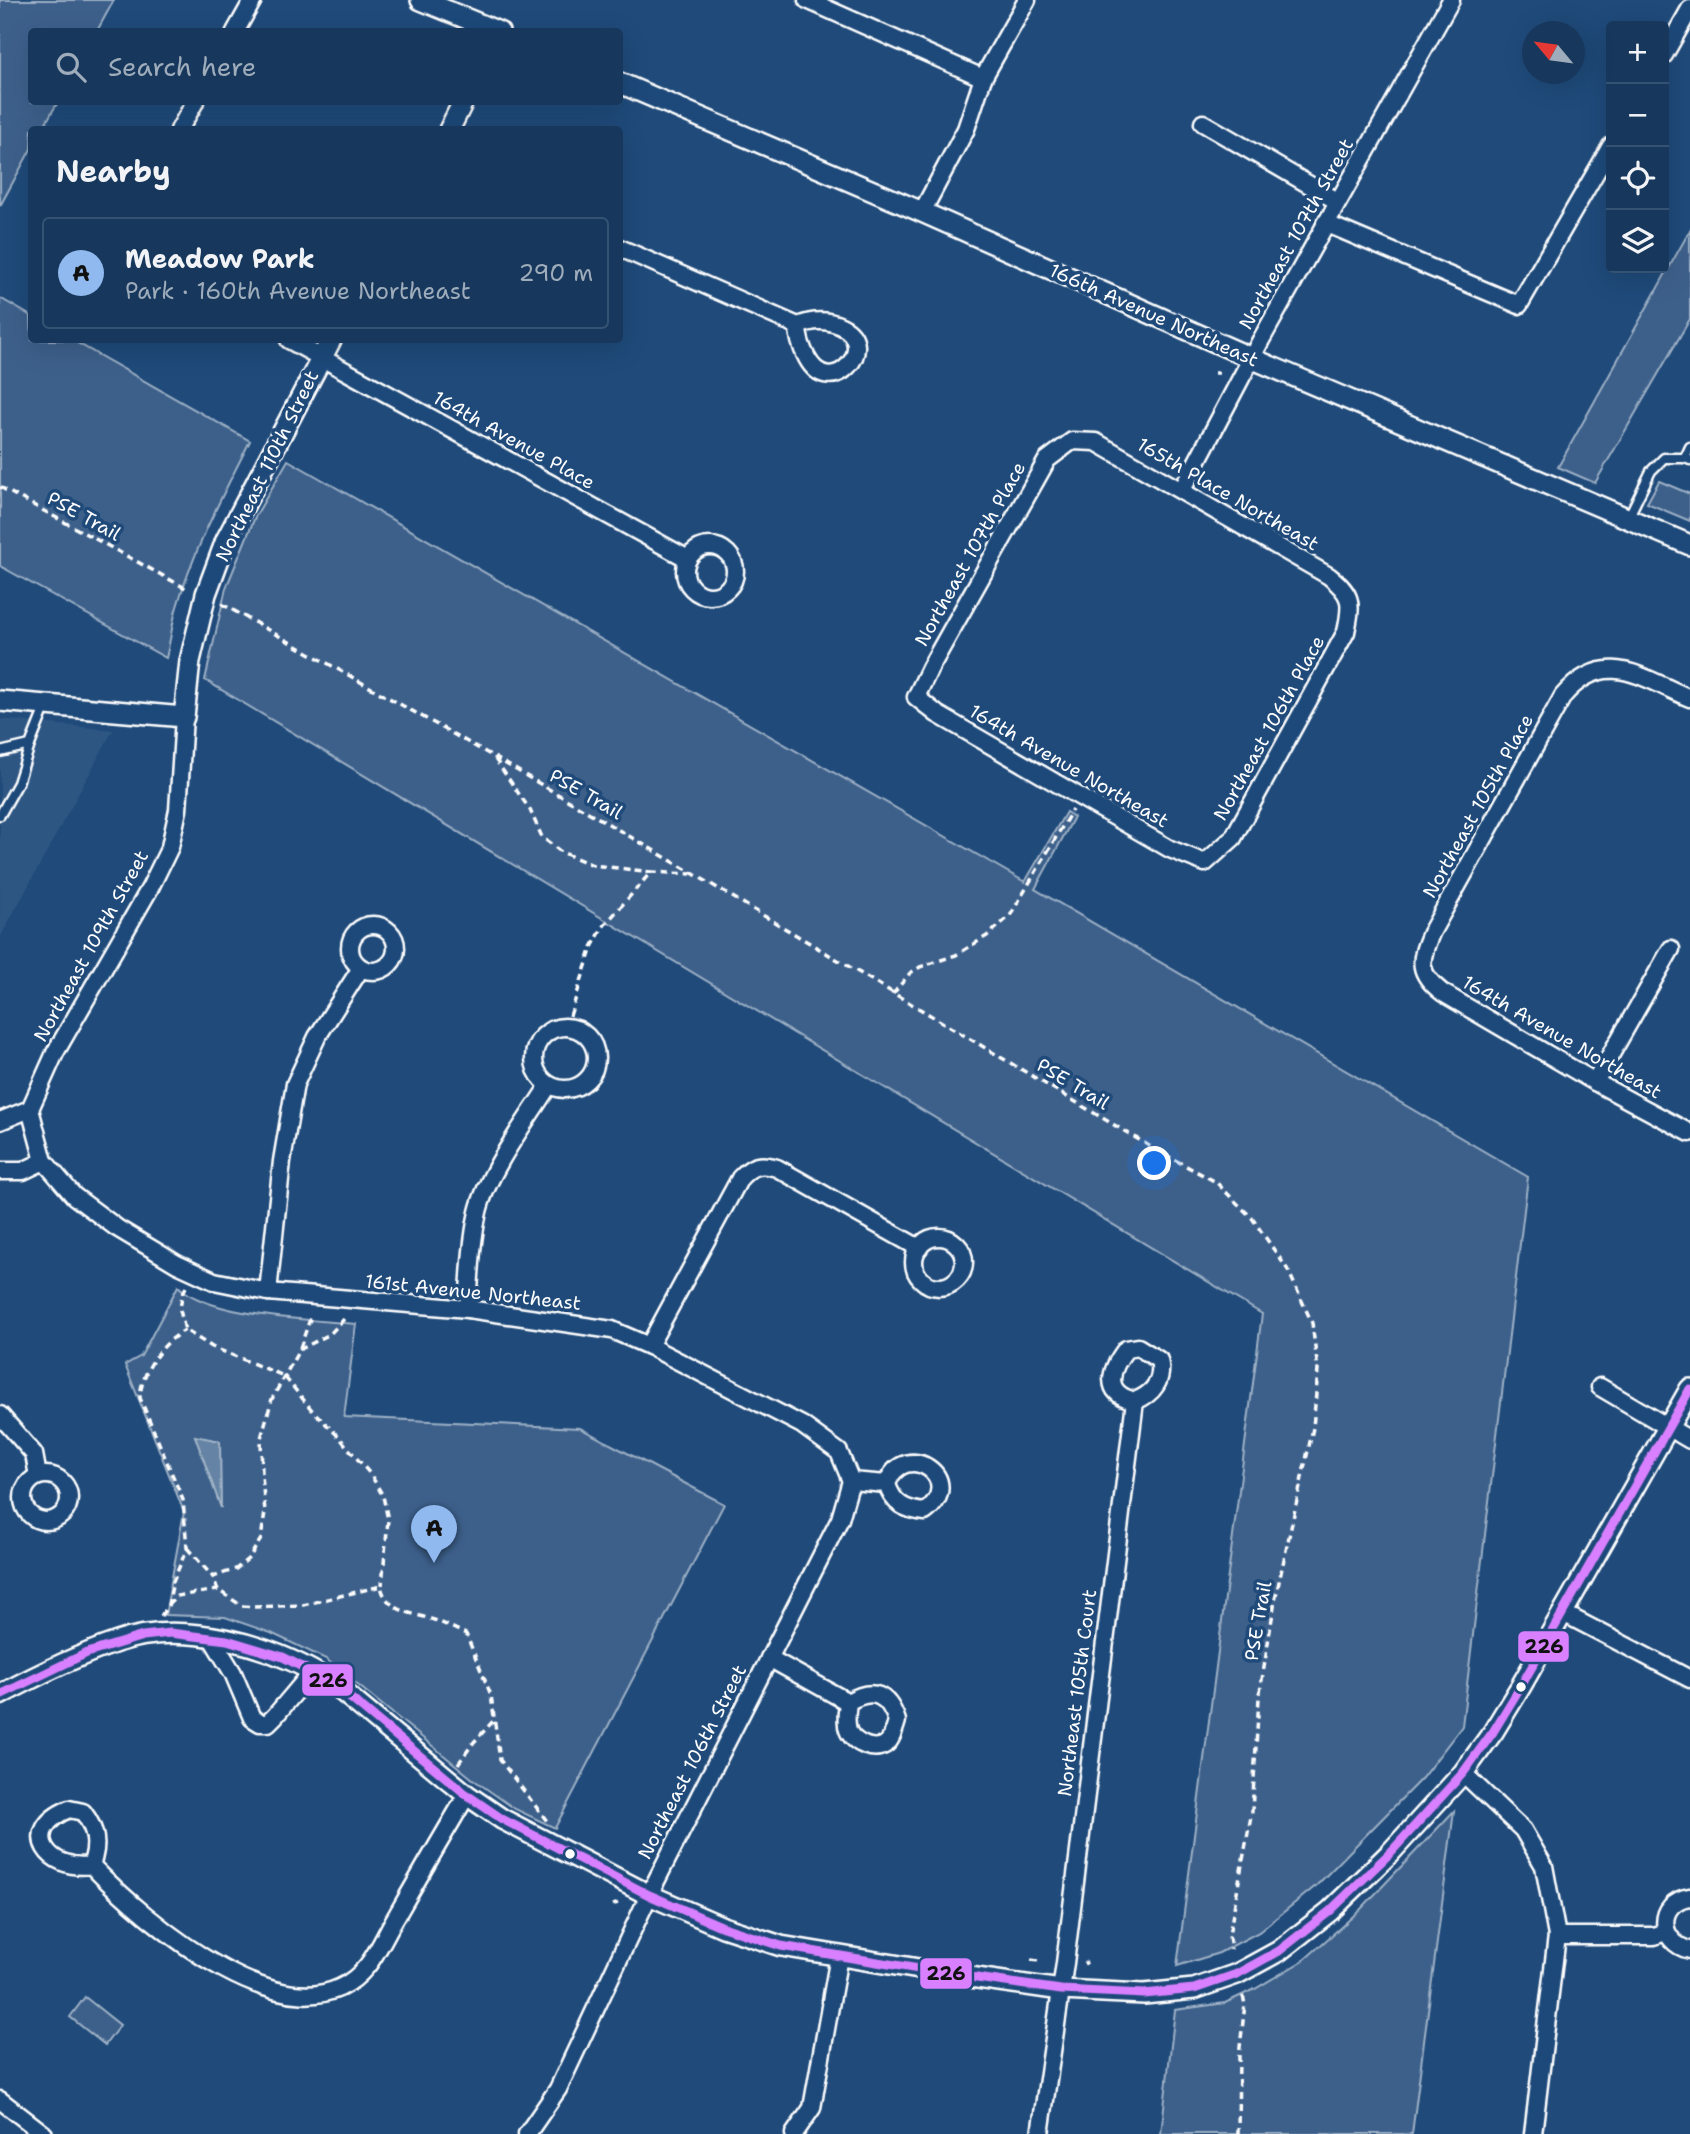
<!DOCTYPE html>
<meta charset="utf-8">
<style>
:root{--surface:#17385c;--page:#244365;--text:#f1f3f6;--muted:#9eacbb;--line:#365272;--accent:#90b9f0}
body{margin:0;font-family:"Shantell Sans",sans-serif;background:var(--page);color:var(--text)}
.controls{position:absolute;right:21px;top:21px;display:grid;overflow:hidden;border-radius:7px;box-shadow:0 7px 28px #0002}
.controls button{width:63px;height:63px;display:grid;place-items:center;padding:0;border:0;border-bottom:2px solid var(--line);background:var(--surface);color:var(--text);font:35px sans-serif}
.compass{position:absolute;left:1522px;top:21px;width:63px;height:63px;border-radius:50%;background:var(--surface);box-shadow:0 7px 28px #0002;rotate:299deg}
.you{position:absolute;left:1155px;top:1164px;width:24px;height:24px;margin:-18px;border:5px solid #fff;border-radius:50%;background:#1a73e8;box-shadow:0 0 0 10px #1a73e833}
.badge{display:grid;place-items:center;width:46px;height:46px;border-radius:50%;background:var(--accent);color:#111;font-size:23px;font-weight:700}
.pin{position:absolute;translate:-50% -58px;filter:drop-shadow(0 2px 4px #0008)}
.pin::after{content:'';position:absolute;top:37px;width:24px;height:21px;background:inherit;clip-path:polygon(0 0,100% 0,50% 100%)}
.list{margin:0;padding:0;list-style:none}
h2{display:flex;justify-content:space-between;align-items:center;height:91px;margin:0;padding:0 28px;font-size:30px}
h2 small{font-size:23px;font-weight:400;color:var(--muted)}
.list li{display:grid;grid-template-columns:46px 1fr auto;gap:21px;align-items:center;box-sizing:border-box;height:112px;margin:0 14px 14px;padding:0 14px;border:2px solid var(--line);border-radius:7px}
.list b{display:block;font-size:26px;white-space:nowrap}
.list p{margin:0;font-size:23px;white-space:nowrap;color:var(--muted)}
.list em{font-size:23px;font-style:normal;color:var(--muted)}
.icon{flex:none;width:38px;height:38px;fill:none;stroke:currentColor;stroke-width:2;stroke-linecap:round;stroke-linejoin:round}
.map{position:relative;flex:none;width:1690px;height:2134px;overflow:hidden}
.search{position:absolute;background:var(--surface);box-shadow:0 7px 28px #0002;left:28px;top:28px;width:595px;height:77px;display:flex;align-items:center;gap:18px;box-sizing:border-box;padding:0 24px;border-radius:7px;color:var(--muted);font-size:26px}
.panel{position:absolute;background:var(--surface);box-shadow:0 7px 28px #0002;left:28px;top:126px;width:595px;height:217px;border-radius:7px}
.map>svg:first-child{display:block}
.built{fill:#2e5683}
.green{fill:#3c618b;stroke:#9eb0c5;stroke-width:2}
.water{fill:#6583a4;stroke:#a3b5c8;stroke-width:2}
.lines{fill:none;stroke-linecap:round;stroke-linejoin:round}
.service-casing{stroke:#fff;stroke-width:13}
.minor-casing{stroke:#fff;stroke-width:21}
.tertiary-casing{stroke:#fff;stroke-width:24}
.path{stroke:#fff;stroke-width:3.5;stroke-dasharray:7 5;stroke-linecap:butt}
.service{stroke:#1f4a7a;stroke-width:8}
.minor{stroke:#1f4a7a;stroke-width:16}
.tertiary{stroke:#1f4a7a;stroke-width:19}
.bus-1-casing{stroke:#1f4a7a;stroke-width:14}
.bus-1{stroke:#d880ff;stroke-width:9}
.bus-dot{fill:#fff;stroke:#1f4a7a;stroke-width:2.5}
.labels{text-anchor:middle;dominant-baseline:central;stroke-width:7;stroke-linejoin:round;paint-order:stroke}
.street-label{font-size:19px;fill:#fff;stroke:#1f4a7a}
.line-badge{stroke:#1f4a7a;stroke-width:2.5}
.pale-badge-label{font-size:19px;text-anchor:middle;font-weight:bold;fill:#111}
</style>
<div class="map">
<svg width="1690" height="2134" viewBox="0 0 1690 2134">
<rect width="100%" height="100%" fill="#1f4a7a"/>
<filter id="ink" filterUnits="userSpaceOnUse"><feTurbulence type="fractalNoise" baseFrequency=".0143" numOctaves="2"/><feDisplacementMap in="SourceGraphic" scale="14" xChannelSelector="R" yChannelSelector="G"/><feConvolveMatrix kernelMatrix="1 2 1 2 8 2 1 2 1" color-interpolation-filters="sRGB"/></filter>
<g filter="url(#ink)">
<!-- built -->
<polygon class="built" points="0,719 113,730 0,938"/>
<!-- green -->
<g class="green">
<polygon points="0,0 114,0 97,31 32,32 32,102 58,102 42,129 32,130 31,149 0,206"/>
<polygon points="1690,230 1690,319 1595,483 1558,467"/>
<path d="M0 298 31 316 32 340H72L250 441C222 496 193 551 176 610 172 626 170 642 166 658L0 566Z"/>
<polygon points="288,460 1025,882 1066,812 1074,817 1035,889 1528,1177 1462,1726 1422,1778 1317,1885 1259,1932 1219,1953 1177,1966 1262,1314 205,680 226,588 255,517"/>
<polygon points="1659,481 1690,494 1690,521 1647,503"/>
<path d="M178 1286C211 1318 310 1319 356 1324L344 1417 580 1428 724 1504 555 1828 515 1809 474 1780 326 1659 271 1633 225 1617 165 1615 184 1512 125 1365 141 1356Z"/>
<polygon points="1454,1811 1412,2134 1161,2134 1175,2010 1225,2003 1255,1989 1304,1960 1360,1910"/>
<polygon points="85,1997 120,2025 105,2045 70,2017"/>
</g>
<!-- water -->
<polygon class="water" points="195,1436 220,1441 221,1508"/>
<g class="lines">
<!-- service casing -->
<g class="service-casing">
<g id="service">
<polyline points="1685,458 1690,447"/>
<polyline points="1628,518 1651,471 1664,458 1685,458 1690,460"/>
<polyline points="0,752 30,745 46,705"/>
<polyline points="0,815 18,783 30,745"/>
</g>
</g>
<!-- minor casing -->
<g class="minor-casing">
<g id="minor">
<polyline points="807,0 983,78"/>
<polyline points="235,32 253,0"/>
<polyline points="1664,55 1690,9"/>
<polyline points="1203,123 1337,201"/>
<polyline points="179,130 195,102"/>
<polyline points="922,212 966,129 983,78 1027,0"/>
<polyline points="1325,223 1519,305 1611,146"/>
<path d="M620 248 798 326C813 320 826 319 841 326 881 345 831 403 807 358 801 347 798 338 798 326"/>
<polyline points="289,340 688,559"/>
<path d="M1072 441 1096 442 1329 576C1353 595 1352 603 1346 632L1233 838 1205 863 1170 849 937 714 916 697 930 668 1047 460Z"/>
<polyline points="1182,490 1261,340 1451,0"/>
<circle cx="710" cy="571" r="25"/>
<path d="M1690 698C1642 678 1605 647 1563 696L1431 933C1419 961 1417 973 1443 993L1595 1082 1690 1133"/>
<circle cx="373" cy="948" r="23"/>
<circle cx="565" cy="1058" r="31"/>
<polyline points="1595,1082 1671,949"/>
<path d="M30 1109 44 1161 74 1196 117 1228 177 1264 214 1281 268 1292 468 1309 612 1330 649 1346 802 1425 839 1452 851 1481 887 1484C893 1504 905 1510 925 1512 968 1479 904 1437 887 1484"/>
<polyline points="30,1109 55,1053 150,888 170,847 178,810 184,717"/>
<polyline points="0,1121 30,1109"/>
<polyline points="0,1171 23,1171 44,1161"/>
<circle cx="939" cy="1262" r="25"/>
<polyline points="268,1292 282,1161 295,1084 317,1037 361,968"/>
<path d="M468 1309C470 1277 471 1244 478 1212 487 1173 527 1120 549 1085"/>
<path d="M649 1346 740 1178C752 1165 760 1163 777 1168L919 1248"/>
<polyline points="1600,1387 1690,1440"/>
<polyline points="0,1415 34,1454 38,1476"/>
<circle cx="46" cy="1498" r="23"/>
<polyline points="1563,1613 1690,1679"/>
<polyline points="211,1637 233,1673 252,1718 260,1723 268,1723 275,1716 313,1671"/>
<path d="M769 1658 848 1702C847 1710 845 1721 848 1730 853 1744 878 1755 889 1741 893 1736 895 1727 897 1721 888 1694 873 1687 848 1702"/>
<polyline points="1463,1773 1523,1830 1544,1866 1557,1936 1533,2134"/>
<path d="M69 1809 83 1812C96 1829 99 1845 91 1865 50 1872 17 1831 69 1809Z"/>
<path d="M91 1865C143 1919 297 2053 367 1966 379 1951 387 1931 397 1915 420 1875 443 1835 467 1795"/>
<path d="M1690 1897C1656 1902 1658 1943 1690 1950"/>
<polyline points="1557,1936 1654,1936 1666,1932"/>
<polyline points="0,2100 44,2134"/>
<polyline points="527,2134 558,2089 649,1895 840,1519 851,1481"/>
<polyline points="794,2134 812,2108 839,1956"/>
<path d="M1040 2134 1065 1963 1135 1401C1153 1394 1164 1380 1159 1360L1138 1347 1126 1349C1110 1370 1102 1393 1135 1401"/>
</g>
</g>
<!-- tertiary casing -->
<g class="tertiary-casing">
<g id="tertiary">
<polyline points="421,0 499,32"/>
<polyline points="620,83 922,212 1251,358 1690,545"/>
<polyline points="449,130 463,102"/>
<polyline points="0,701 184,717 190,661 206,594 226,540 331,340"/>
<path d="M0 1695C37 1675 76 1656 117 1642 183 1619 274 1645 331 1682L467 1795 502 1819 649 1895 723 1927 781 1946 949 1974 1061 1990 1144 1994 1194 1989 1237 1974 1279 1951 1330 1911 1390 1853 1463 1773 1493 1732 1521 1686 1690 1389"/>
</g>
</g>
<!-- path -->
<g class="path">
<polyline points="1215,373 1219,373"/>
<polyline points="0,487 189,590"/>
<polyline points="222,604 494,757 694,874 1151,1147 1216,1182 1252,1218 1288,1270 1312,1323 1318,1370 1313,1428 1275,1600 1259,1698 1252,1811 1229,1935 1231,1950"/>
<polyline points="495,759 530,810 542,837 561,852 593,865 651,872"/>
<polyline points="893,994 910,973 920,967 956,955 987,936 1010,916 1072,810"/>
<polyline points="570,1016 592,947 603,927 651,872 691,874"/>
<polyline points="1581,1048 1584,1052"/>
<polyline points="186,1287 182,1295 180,1310 185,1330 212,1347 284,1376 312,1410 339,1437 371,1475 383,1496 388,1520 382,1585"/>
<path d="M344 1319 330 1334 299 1350 272 1399 261 1438 262 1475 265 1512 261 1539 249 1558 236 1569 213 1577 218 1590 242 1606 254 1607 303 1605 381 1586C386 1612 414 1613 434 1620 445 1624 455 1629 466 1634L491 1695 500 1760 547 1821"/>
<polyline points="300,1348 311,1316"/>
<polyline points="187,1548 213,1577"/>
<polyline points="168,1605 177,1596 218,1590"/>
<path d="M161 1616 168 1605 173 1582 187 1548 183 1500 140 1398C141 1371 163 1342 185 1330"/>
<polyline points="458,1764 474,1742 495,1719"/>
<polyline points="613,1905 618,1903"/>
<polyline points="1031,1960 1039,1961"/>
<polyline points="1084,1964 1087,1962"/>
<polyline points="1238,2134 1239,2056 1245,2004 1242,1993"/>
</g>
<!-- service -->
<use href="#service" class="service"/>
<!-- minor -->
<use href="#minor" class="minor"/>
<!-- tertiary -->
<use href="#tertiary" class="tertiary"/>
<!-- bus-1 casing -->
<g class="bus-1-casing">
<polyline id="bus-1" points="0,1695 87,1653 143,1636 170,1633 227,1640 283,1657 331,1682 467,1795 502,1819 649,1895 723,1927 781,1946 949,1974 1061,1990 1144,1994 1194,1989 1237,1974 1279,1951 1330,1911 1390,1853 1463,1773 1493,1732 1521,1686 1690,1389"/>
</g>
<!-- bus-1 -->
<use href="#bus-1" class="bus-1"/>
</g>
</g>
<!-- markers -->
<g class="bus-dot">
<circle cx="1521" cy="1687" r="6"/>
<circle cx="570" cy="1854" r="6"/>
</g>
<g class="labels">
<!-- street labels -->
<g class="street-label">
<text transform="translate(1296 234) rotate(-61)">Northeast 107th Street</text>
<text transform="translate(1154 315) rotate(24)">166th Avenue Northeast</text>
<text transform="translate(514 440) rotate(29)">164th Avenue Place</text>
<text transform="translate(267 466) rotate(-64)">Northeast 110th Street</text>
<text transform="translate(1228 494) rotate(30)">165th Place Northeast</text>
<text transform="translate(84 516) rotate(29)">PSE Trail</text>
<text transform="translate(970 554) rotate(-61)">Northeast 107th Place</text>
<text transform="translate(1269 728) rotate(-61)">Northeast 106th Place</text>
<text transform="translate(1069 766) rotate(30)">164th Avenue Northeast</text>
<text transform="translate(586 794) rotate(30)">PSE Trail</text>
<text transform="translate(1478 806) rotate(-61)">Northeast 105th Place</text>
<text transform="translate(91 946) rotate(-61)">Northeast 109th Street</text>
<text transform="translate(1562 1037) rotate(30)">164th Avenue Northeast</text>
<text transform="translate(1073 1084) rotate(31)">PSE Trail</text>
<text transform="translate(473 1292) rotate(6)">161st Avenue Northeast</text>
<text transform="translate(1258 1621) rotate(-80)">PSE Trail</text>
<text transform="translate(1077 1693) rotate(-83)">Northeast 105th Court</text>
<text transform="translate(692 1762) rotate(-63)">Northeast 106th Street</text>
</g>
</g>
<g class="line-badge">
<rect x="1517" y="1630" width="53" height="33" rx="7" fill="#d880ff"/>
<rect x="301" y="1663" width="53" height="34" rx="7" fill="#d880ff"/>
<rect x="919" y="1957" width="54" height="33" rx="7" fill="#d880ff"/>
</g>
<g class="pale-badge-label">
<text x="1544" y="1653">226</text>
<text x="328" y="1687">226</text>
<text x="946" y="1980">226</text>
</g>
</svg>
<div class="controls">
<button>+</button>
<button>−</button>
<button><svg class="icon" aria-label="locate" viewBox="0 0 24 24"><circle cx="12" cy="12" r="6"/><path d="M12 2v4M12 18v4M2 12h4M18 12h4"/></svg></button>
<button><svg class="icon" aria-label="layers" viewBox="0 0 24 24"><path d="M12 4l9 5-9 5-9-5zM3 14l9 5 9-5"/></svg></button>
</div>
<svg class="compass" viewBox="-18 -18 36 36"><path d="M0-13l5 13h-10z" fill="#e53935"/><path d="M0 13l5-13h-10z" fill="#9eacbb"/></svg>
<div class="you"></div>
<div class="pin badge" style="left:434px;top:1563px">A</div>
<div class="search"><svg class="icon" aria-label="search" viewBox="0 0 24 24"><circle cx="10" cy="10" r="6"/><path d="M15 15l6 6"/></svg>Search here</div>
<section class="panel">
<h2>Nearby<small></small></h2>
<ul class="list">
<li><span class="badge">A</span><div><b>Meadow Park</b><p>Park · 160th Avenue Northeast</p></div><em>290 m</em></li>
</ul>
</section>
</div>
